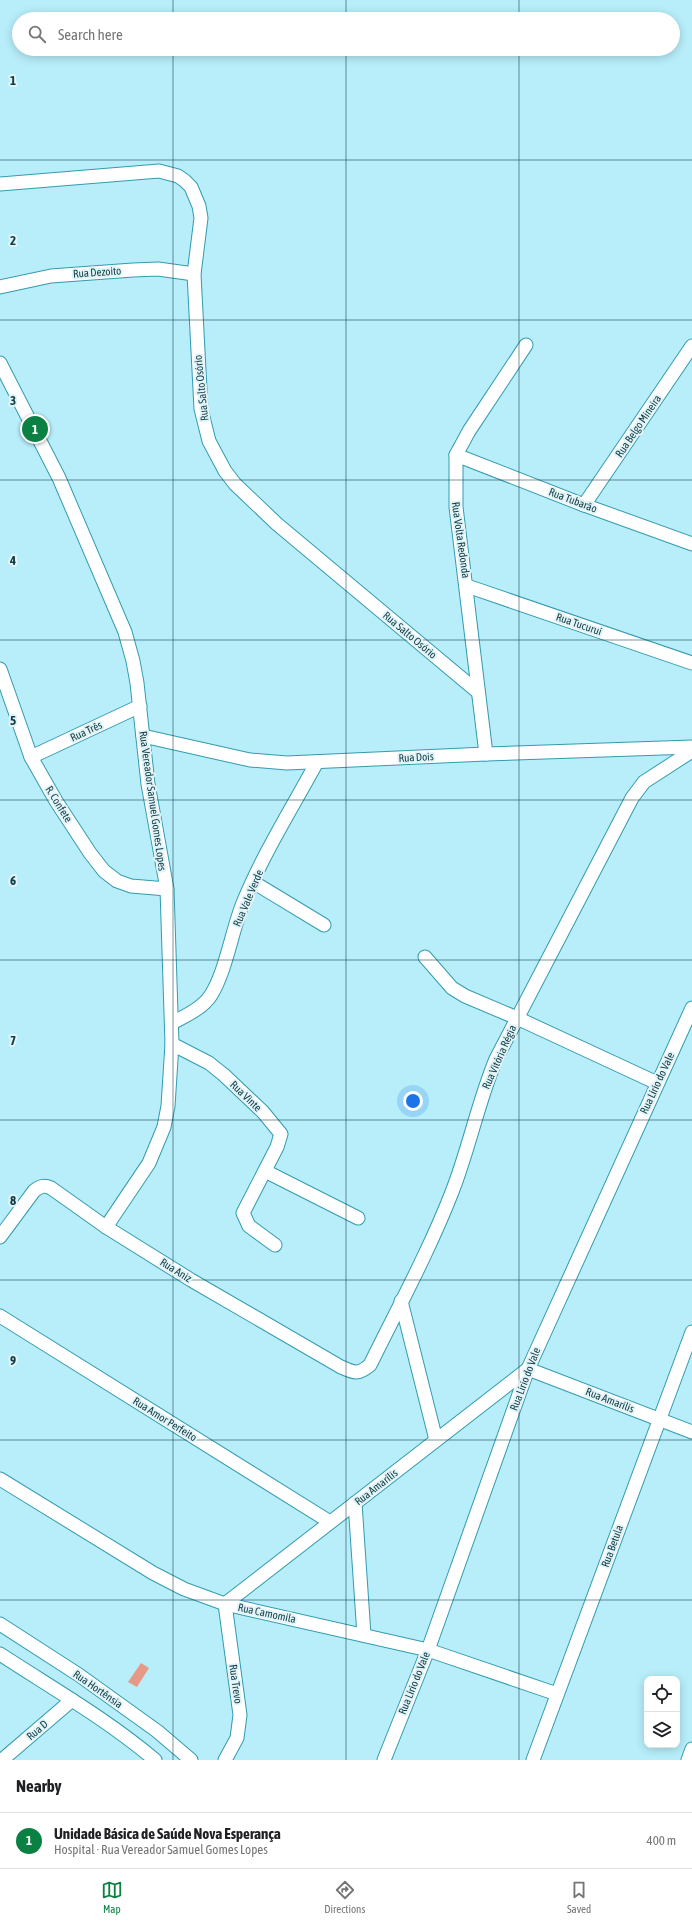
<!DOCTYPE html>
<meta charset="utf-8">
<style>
:root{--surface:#fff;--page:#f2f2f2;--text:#202124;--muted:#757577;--line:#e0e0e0;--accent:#0b8043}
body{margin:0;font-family:"Asap Condensed",sans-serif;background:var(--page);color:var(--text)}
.controls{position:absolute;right:12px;bottom:12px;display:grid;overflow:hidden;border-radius:8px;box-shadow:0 2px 10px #0003}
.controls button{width:36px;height:36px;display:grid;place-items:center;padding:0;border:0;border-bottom:1px solid var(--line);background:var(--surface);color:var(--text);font:20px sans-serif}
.you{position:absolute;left:413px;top:1101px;width:14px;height:14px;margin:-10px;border:3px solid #fff;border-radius:50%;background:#1a73e8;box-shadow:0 0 0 6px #1a73e833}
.badge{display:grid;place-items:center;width:26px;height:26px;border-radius:50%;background:var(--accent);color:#fff;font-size:13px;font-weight:700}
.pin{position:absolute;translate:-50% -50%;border:2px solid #fff;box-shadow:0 1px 4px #0006}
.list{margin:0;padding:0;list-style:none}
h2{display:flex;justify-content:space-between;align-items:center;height:52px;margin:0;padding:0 16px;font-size:17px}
h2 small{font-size:13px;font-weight:400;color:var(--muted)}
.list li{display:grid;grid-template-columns:26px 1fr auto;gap:12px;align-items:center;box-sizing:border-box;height:56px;padding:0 16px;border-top:1px solid var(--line)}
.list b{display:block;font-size:15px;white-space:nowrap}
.list p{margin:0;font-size:13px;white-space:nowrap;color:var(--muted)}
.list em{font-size:13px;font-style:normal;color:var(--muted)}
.icon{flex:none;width:22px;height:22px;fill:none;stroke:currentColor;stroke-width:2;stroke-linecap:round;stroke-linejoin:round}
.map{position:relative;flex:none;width:692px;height:1760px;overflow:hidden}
.search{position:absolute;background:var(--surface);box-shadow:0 2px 10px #0003;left:12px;right:12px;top:12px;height:44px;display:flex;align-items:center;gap:10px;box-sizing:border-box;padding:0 14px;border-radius:22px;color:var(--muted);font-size:15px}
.sheet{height:108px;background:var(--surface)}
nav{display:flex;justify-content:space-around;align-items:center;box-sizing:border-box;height:56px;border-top:1px solid var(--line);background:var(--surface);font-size:11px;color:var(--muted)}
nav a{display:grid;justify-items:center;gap:2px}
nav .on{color:var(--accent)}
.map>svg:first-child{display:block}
.building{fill:#e79988}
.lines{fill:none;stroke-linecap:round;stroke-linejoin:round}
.minor-casing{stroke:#339baf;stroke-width:15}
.minor{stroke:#fff;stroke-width:13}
.grid{fill:none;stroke:#123d45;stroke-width:1;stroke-opacity:0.55}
.labels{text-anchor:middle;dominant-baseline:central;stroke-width:4;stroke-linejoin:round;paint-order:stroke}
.street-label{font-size:11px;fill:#123d45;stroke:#e2f4f8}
.grid-label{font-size:13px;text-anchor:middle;font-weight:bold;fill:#123d45;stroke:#e2f4f8;stroke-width:4;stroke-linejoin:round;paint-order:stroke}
</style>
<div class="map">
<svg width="692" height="1760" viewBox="0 0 692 1760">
<rect width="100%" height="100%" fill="#b7eefa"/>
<!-- building -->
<polygon class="building" points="141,1663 149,1668 137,1687 128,1682"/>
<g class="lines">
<!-- minor casing -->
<g class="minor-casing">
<g id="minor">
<polyline points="0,184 159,171 178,176 185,181 191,187 199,206 201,218 194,274 201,409 209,441 225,471 235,484 277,524 478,692"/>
<polyline points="0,287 51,276 133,270 158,269 194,274"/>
<polyline points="0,363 59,478 125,632 133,661 137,683 148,784 167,889 172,1044 168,1106 164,1127 149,1163 106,1227"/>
<polyline points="456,455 584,505 692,544"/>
<polyline points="584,505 692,346"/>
<polyline points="467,586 692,663"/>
<polyline points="0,669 31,757 56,801 90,853 104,871 117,881 131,886 167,889"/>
<polyline points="143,736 250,760 287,763 486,754 692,747"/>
<polyline points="486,754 456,507 456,455 469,431 526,345"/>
<polyline points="31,757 140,706"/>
<polyline points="253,882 324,925"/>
<polyline points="425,957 452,988 465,996 517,1018 657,1083"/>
<path d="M172 1023C185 1016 203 1008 211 995 226 971 232 930 243 903 263 854 292 808 317 762"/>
<polyline points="172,1044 209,1063 224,1075 263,1112 281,1134 277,1147 243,1213 249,1226 275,1245"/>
<polyline points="265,1171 358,1218"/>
<path d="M0 1237 34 1191C40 1186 44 1185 51 1188L106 1227 191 1280 341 1367C354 1373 358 1375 370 1365 398 1308 429 1251 452 1192 469 1149 478 1102 496 1059L632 798 644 782 692 751"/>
<polyline points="401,1301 436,1440"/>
<polyline points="0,1316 330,1522"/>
<polyline points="528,1369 692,1432"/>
<polyline points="0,1479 153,1573 184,1589 225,1604 428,1650 557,1694"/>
<polyline points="355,1503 364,1635"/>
<polyline points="225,1604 528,1369"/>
<polyline points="0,1624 79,1675 157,1731 191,1760"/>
<path d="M0 1654C52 1688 108 1720 155 1760"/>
<polyline points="2,1760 72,1700"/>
<polyline points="225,1760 237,1738 240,1715 225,1604"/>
<polyline points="384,1760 428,1650 528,1369 692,1008"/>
<polyline points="533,1760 692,1332"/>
<polyline points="688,1760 692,1749"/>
</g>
</g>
<!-- minor -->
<use href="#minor" class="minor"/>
</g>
<!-- grid -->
<path class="grid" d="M173 0V19M346 0V19M519 0V19M173 49V1760M346 49V1760M519 49V1760M0 160H692M0 320H692M0 480H692M0 640H692M0 800H692M0 960H692M0 1120H692M0 1280H692M0 1440H692M0 1600H692"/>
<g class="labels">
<!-- street labels -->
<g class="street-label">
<text transform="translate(97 272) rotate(-4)">Rua Dezoito</text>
<text transform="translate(201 388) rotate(-96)">Rua Salto Osório</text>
<text transform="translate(638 426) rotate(-56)">Rua Belgo Mineira</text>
<text transform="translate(573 500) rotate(21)">Rua Tubarão</text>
<text transform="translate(461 540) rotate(82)">Rua Volta Redonda</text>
<text transform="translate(579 624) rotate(19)">Rua Tucuruí</text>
<text transform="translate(410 635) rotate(40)">Rua Salto Osório</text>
<text transform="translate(86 731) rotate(-25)">Rua Três</text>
<text transform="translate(416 757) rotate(-3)">Rua Dois</text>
<text transform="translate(153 801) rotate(82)">Rua Vereador Samuel Gomes Lopes</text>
<text transform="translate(59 804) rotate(58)">R. Confete</text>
<text transform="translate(248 898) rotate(-67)">Rua Vale Verde</text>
<text transform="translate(499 1057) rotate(-66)">Rua Vitória Régia</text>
<text transform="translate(657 1083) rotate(-65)">Rua Lírio do Vale</text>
<text transform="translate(246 1096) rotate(44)">Rua Vinte</text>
<text transform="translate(176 1270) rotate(32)">Rua Aniz</text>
<text transform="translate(525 1379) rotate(-69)">Rua Lírio do Vale</text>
<text transform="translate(610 1400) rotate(21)">Rua Amarilis</text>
<text transform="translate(165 1419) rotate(32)">Rua Amor Perfeito</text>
<text transform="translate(376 1487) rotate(-38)">Rua Amarílis</text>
<text transform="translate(612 1546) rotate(-70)">Rua Betula</text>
<text transform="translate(267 1613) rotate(12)">Rua Camomila</text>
<text transform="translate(414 1683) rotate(-68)">Rua Lírio do Vale</text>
<text transform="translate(236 1684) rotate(82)">Rua Trevo</text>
<text transform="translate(98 1689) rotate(35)">Rua Hortênsia</text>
<text transform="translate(37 1730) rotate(-41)">Rua D</text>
</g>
</g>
<g class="grid-label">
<text x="13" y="85">1</text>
<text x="13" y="245">2</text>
<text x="13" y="405">3</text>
<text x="13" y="565">4</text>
<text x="13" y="725">5</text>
<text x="13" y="885">6</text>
<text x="13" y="1045">7</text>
<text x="13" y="1205">8</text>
<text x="13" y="1365">9</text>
</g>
</svg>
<div class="controls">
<button><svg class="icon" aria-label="locate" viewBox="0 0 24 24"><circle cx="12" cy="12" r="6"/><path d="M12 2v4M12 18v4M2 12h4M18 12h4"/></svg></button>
<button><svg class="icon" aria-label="layers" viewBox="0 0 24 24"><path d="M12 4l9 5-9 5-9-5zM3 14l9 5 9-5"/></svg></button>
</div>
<div class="you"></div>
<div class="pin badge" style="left:35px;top:429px">1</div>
<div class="search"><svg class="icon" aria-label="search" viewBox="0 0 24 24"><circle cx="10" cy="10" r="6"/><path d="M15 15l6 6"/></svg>Search here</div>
</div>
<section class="sheet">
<h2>Nearby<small></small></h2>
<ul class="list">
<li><span class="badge">1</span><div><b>Unidade Básica de Saúde Nova Esperança</b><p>Hospital · Rua Vereador Samuel Gomes Lopes</p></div><em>400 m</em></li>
</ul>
</section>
<nav>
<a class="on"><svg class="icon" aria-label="map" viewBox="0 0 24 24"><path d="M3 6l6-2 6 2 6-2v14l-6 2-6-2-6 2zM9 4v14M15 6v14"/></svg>Map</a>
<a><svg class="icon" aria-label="directions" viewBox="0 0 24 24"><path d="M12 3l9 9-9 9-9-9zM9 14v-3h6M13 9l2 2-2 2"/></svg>Directions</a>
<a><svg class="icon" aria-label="saved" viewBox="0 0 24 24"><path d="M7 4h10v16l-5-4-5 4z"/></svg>Saved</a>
</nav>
